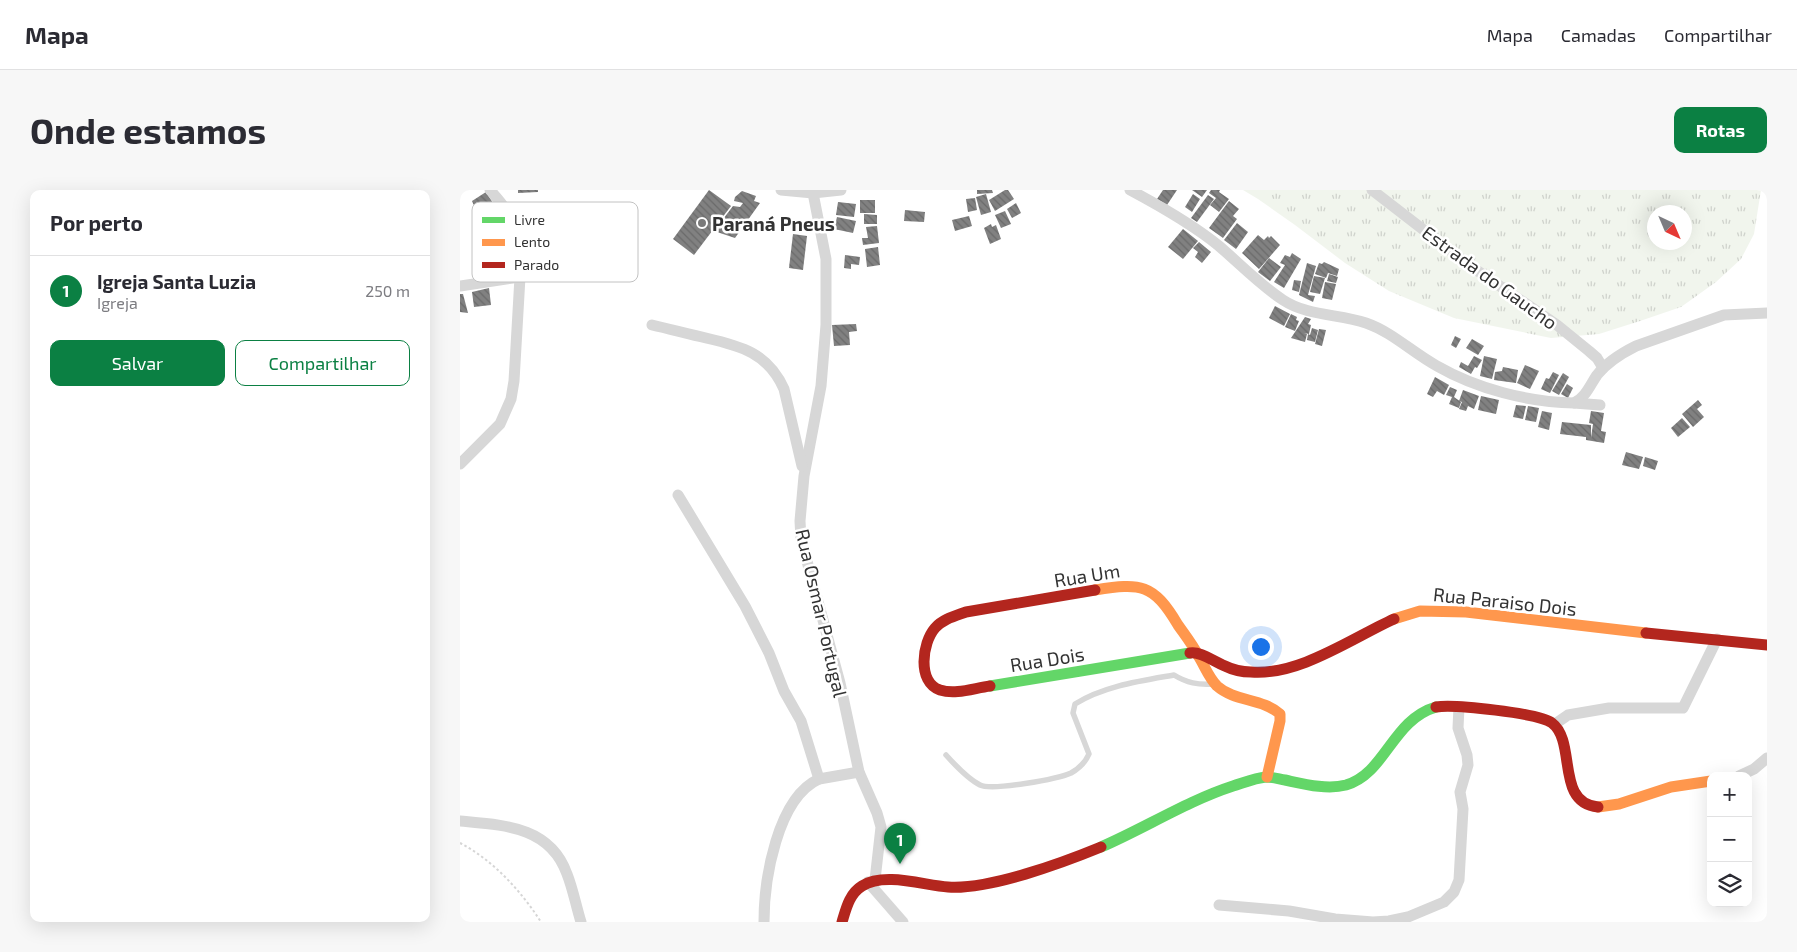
<!DOCTYPE html>
<html lang="pt">
<meta charset="utf-8">
<style>
:root{--surface:#fff;--page:#f7f7f7;--text:#2b2b33;--muted:#7c7c81;--line:#e1e1e2;--accent:#0b8043}
body{margin:0;font-family:"Exo 2",sans-serif;background:var(--page);color:var(--text)}
.controls{position:absolute;right:15px;bottom:15px;display:grid;overflow:hidden;border-radius:10px;box-shadow:0 5px 20px #0002}
.controls button{width:45px;height:45px;display:grid;place-items:center;padding:0;border:0;border-bottom:1px solid var(--line);background:var(--surface);color:var(--text);font:25px sans-serif}
.compass{position:absolute;left:1187px;top:15px;width:45px;height:45px;border-radius:50%;background:var(--surface);box-shadow:0 5px 20px #0002;rotate:136deg}
.you{position:absolute;left:800px;top:456px;width:18px;height:18px;margin:-12px;border:4px solid #fff;border-radius:50%;background:#1a73e8;box-shadow:0 0 0 8px #1a73e833}
.badge{display:grid;place-items:center;width:32px;height:32px;border-radius:50%;background:var(--accent);color:#fff;font-size:16px;font-weight:700}
.pin{position:absolute;translate:-50% -41px;filter:drop-shadow(0 1px 2px #0008)}
.pin::after{content:'';position:absolute;top:26px;width:18px;height:15px;background:inherit;clip-path:polygon(0 0,100% 0,50% 100%)}
.list{margin:0;padding:0;list-style:none}
h2{display:flex;justify-content:space-between;align-items:center;height:65px;margin:0;padding:0 20px;font-size:21px}
h2 small{font-size:16px;font-weight:400;color:var(--muted)}
.list li{display:grid;grid-template-columns:32px 1fr auto;gap:15px;align-items:center;box-sizing:border-box;height:70px;padding:0 20px;border-top:1px solid var(--line)}
.list b{display:block;font-size:19px;white-space:nowrap}
.list p{margin:0;font-size:16px;white-space:nowrap;color:var(--muted)}
.list em{font-size:16px;font-style:normal;color:var(--muted)}
.actions{display:flex;gap:10px;padding:15px 20px}
.actions a{flex:1;padding:11px 0;border:1px solid var(--accent);border-radius:10px;text-align:center;font-size:18px;color:var(--accent)}
.actions .main{background:var(--accent);color:#fff}
.icon{flex:none;width:28px;height:28px;fill:none;stroke:currentColor;stroke-width:2;stroke-linecap:round;stroke-linejoin:round}
.map{position:relative;flex:none;width:1307px;height:732px;overflow:hidden;border-radius:10px}
header{display:flex;align-items:center;gap:30px;box-sizing:border-box;height:70px;padding:0 25px;background:var(--surface);border-bottom:1px solid var(--line)}
header strong{font-size:24px}
nav{display:flex;gap:28px;margin-inline-start:auto;font-size:18px}
.intro{display:flex;align-items:center;justify-content:space-between;box-sizing:border-box;height:120px;padding:0 30px}
h1{margin:0;font-size:35px}
.button{padding:12px 22px;border-radius:10px;background:var(--accent);color:#fff;font-size:18px;font-weight:700}
main{display:flex;gap:30px;padding:0 30px}
aside{flex:1;background:var(--surface);border-radius:10px;box-shadow:0 5px 20px #0002}
.map>svg:first-child{display:block}
.grass{fill:url(#grass-tufts);fill-rule:evenodd}
.building{fill:url(#building-back-hatch)}
.lines{fill:none;stroke-linecap:round;stroke-linejoin:round}
.path{stroke:#d6d6d6;stroke-width:2;stroke-dasharray:2.5 2.5;stroke-linecap:butt}
.lane{stroke:#d7d7d7;stroke-width:5.5}
.street{stroke:#d7d7d7;stroke-width:11}
.fast{stroke:#63d668;stroke-width:11}
.slow{stroke:#ff974d;stroke-width:11}
.jam{stroke:#b3261e;stroke-width:11}
.poi-dot{fill:#7a7a7a;stroke:#fff;stroke-width:2}
.labels{text-anchor:middle;dominant-baseline:central;stroke-width:5;stroke-linejoin:round;paint-order:stroke}
.poi-label{font-size:19px;font-weight:bold;fill:#333;stroke:#fff;text-anchor:start}
.street-label{font-size:19px;fill:#333;stroke:#fff}
.key{fill:#fff;stroke:#c2c2c2;stroke-width:1}
.key-label{font-size:14px;fill:#333}
</style>
<header>
<strong>Mapa</strong>
<nav><a>Mapa</a><a>Camadas</a><a>Compartilhar</a></nav>
</header>
<div class="intro"><h1>Onde estamos</h1><a class="button">Rotas</a></div>
<main>
<aside>
<h2>Por perto<small></small></h2>
<ul class="list">
<li><span class="badge">1</span><div><b>Igreja Santa Luzia</b><p>Igreja</p></div><em>250 m</em></li>
</ul>
<div class="actions"><a class="main">Salvar</a><a>Compartilhar</a></div>
</aside>
<div class="map">
<svg width="1307" height="732" viewBox="0 0 1307 732">
<defs>
<pattern id="grass-tufts" width="24" height="20" patternUnits="userSpaceOnUse" patternTransform="scale(1.25)"><rect width="24" height="20" fill="#f1f5ed"/><path d="M3 7l-1-3M5 7V3M7 7l1-3M15 17l-1-3M17 17v-4M19 17l1-3" fill="none" stroke="#cfd2cc"/></pattern>
<pattern id="building-back-hatch" width="6" height="6" patternUnits="userSpaceOnUse" patternTransform="scale(1.25)"><rect width="6" height="6" fill="#818181"/><path d="M-1 5l2 2M0 0l6 6M5-1l2 2" fill="none" stroke="#6a6a6a"/></pattern>
</defs>
<rect width="100%" height="100%" fill="#fff"/>
<!-- grass -->
<path class="grass" d="M783 0H1301L1294 44 1281 69 1256 92 1221 117 1180 131 1139 144 1091 148 994 128 929 101 885 73 835 35 798 9ZM1194 22H1224V52H1194Z"/>
<!-- building -->
<g class="building">
<polygon points="58,0 78,0 78,2 58,3"/>
<polygon points="249,0 271,16 234,65 213,49"/>
<polygon points="517,0 532,0 533,3 517,4"/>
<polygon points="545,0 548,0 554,9 535,21 529,10"/>
<polygon points="703,0 717,0 707,15 697,9"/>
<polygon points="732,0 747,0 742,7"/>
<polygon points="751,0 760,0 759,2 769,9 759,22 750,15 756,8 749,3"/>
<polygon points="282,1 296,6 294,11 300,13 275,48 254,41 273,16 280,17 283,13 274,11 275,7"/>
<polygon points="26,2 40,24 20,29 12,11"/>
<polygon points="526,4 531,22 521,25 516,7"/>
<polygon points="733,4 740,9 732,22 725,17"/>
<polygon points="748,5 754,9 737,32 731,28"/>
<polygon points="515,8 517,20 508,22 506,9"/>
<rect x="400" y="10" width="15" height="13"/>
<polygon points="769,11 779,19 773,26 777,29 763,48 749,38"/>
<polygon points="378,12 396,14 394,27 376,25"/>
<polygon points="556,13 561,23 552,28 547,19"/>
<polygon points="445,20 465,22 464,32 444,31"/>
<polygon points="545,21 551,34 541,38 535,25"/>
<polygon points="404,24 417,25 417,34 404,34"/>
<polygon points="509,26 512,36 495,41 492,30"/>
<polygon points="377,27 396,31 393,43 374,39"/>
<polygon points="777,33 788,42 776,59 764,50"/>
<polygon points="531,34 532,37 536,35 541,49 530,54 524,38"/>
<polygon points="417,36 419,53 403,55 402,48 408,48 406,37"/>
<polygon points="723,39 738,51 723,69 708,57"/>
<polygon points="333,44 347,46 343,80 329,78"/>
<polygon points="798,45 804,50 808,46 809,48 811,46 820,55 799,79 782,63"/>
<polygon points="739,52 751,62 742,73 735,67 738,62 733,58"/>
<polygon points="418,57 420,75 407,77 405,59"/>
<polygon points="832,63 841,69 824,98 814,92 825,75 820,73 825,65 830,67"/>
<polygon points="385,65 400,67 399,75 391,74 391,79 384,78"/>
<polygon points="809,68 821,77 810,91 798,82"/>
<polygon points="864,72 879,79 877,86 868,83 866,88 855,84 859,73 862,74"/>
<polygon points="847,73 856,76 848,105 855,106 853,112 839,105"/>
<polygon points="869,84 878,87 876,93 867,91"/>
<polygon points="854,86 865,88 860,104 850,102"/>
<polygon points="834,90 841,91 839,102 832,100"/>
<polygon points="865,92 876,94 872,110 862,108"/>
<polygon points="29,98 31,115 14,117 12,102"/>
<polygon points="0,104 3,104 8,123 0,122"/>
<polygon points="815,116 830,124 824,136 809,128"/>
<polygon points="831,124 837,127 836,130 839,131 835,141 825,137"/>
<polygon points="845,127 851,129 848,134 851,135 849,144 844,143 847,144 845,152 831,148"/>
<polygon points="396,134 397,141 389,142 390,155 374,156 372,135"/>
<polygon points="852,138 858,140 855,152 847,150 848,144 850,145"/>
<polygon points="859,139 866,140 862,156 855,154"/>
<polygon points="995,146 1001,149 996,158 991,155"/>
<polygon points="1012,149 1024,156 1018,165 1006,158"/>
<polygon points="1014,166 1022,170 1017,178 1015,177 1011,184 999,177 1001,172 1008,176"/>
<polygon points="1024,166 1037,169 1032,189 1020,186"/>
<polygon points="1065,175 1079,181 1070,199 1057,193"/>
<polygon points="1043,177 1058,180 1056,193 1034,190 1035,182 1042,181"/>
<polygon points="1093,182 1099,185 1090,203 1081,199 1086,188 1089,189"/>
<polygon points="1103,183 1109,187 1099,205 1092,201"/>
<polygon points="975,187 989,195 984,205 977,201 973,207 967,204"/>
<polygon points="1107,194 1113,198 1108,208 1101,204"/>
<polygon points="990,197 997,200 994,207 1001,212 999,218 989,214 992,207 986,205"/>
<polygon points="1003,200 1019,206 1014,219 1008,216 1006,221 999,219 1002,212 999,211"/>
<polygon points="1021,206 1039,210 1036,224 1018,220"/>
<polygon points="1238,210 1242,215 1237,219 1244,227 1233,237 1222,224"/>
<polygon points="1056,215 1066,216 1063,229 1053,227"/>
<polygon points="1068,216 1079,218 1076,232 1065,230"/>
<polygon points="1082,221 1092,223 1089,240 1078,237"/>
<polygon points="1131,221 1144,223 1141,241 1146,242 1144,253 1126,250 1126,247 1100,244 1102,232 1131,235 1131,248 1133,234 1129,233"/>
<polygon points="1222,228 1230,237 1218,247 1211,238"/>
<polygon points="1166,262 1183,267 1179,279 1162,275"/>
<polygon points="1185,267 1198,271 1195,280 1183,276"/>
</g>
<g class="lines">
<!-- path -->
<path class="path" d="M0 653C33 670 61 701 81 732"/>
<!-- lane -->
<path class="lane" d="M486 565C495 575 508 589 520 595 532 601 598 589 611 583 620 578 625 573 629 564L613 523 615 514C644 496 680 491 714 485 727 493 738 495 753 494"/>
<!-- street -->
<g class="street">
<polyline points="321,0 353,3 381,0"/>
<path d="M670 0C700 16 732 34 759 56 780 74 800 95 823 110 847 126 879 124 906 133 932 142 953 163 977 176 1017 199 1068 212 1114 213 1126 207 1130 195 1137 185 1147 172 1162 163 1176 156L1264 125 1307 123"/>
<polyline points="912,0 1009,75 1097,135 1129,161 1137,168 1143,178"/>
<polyline points="353,3 366,69 366,135 361,196 344,286 340,331 341,349 380,493 399,582 417,623 421,637 415,690"/>
<polyline points="0,96 60,87"/>
<path d="M192 135C210 139 228 144 246 148 281 156 308 163 324 199L342 276"/>
<polyline points="1114,213 1140,215"/>
<path d="M0 274 40 234 51 209 54 191 60 87C59 68 57 39 47 22 43 14 36 7 30 0"/>
<polyline points="218,305 285,416 309,463 324,501 341,531 359,589 399,582"/>
<polyline points="1095,534 1108,525 1149,518 1223,518 1257,449"/>
<polyline points="1279,586 1294,579 1307,568"/>
<path d="M0 631C43 635 90 636 107 684 113 699 116 716 121 732"/>
<polyline points="408,692 443,732"/>
<polyline points="759,715 829,721 875,729 913,732 929,731 948,727 984,712 994,702 999,690 1003,619 1000,602 1008,575 1007,565 998,538 999,517"/>
<path d="M304 732C304 690 317 608 359 589"/>
</g>
<!-- fast -->
<g class="fast">
<polyline points="530,496 730,463"/>
<path d="M641 657C685 638 727 611 773 596 783 593 795 588 806 587 812 587 819 589 825 590 844 594 867 600 886 595 926 583 932 530 976 517"/>
</g>
<!-- slow -->
<g class="slow">
<path d="M635 400C681 393 693 393 718 435 725 445 733 455 739 467 745 477 749 488 757 496 775 512 802 508 820 524V531L807 587"/>
<polyline points="934,429 960,421 1006,422 1186,443"/>
<polyline points="1138,617 1159,614 1211,597 1251,591"/>
</g>
<!-- jam -->
<g class="jam">
<polyline points="1186,443 1307,455"/>
<path d="M730 463C741 461 754 472 765 476 773 480 782 482 791 482 839 486 892 448 934 429"/>
<path d="M530 496C514 498 496 505 480 500 457 492 462 453 475 438 483 429 495 426 506 422L635 400"/>
<path d="M976 517C993 514 1079 523 1092 533 1117 552 1095 613 1138 617"/>
<path d="M382 732C386 719 389 704 402 696 424 682 463 695 488 697 529 700 602 673 641 657"/>
</g>
</g>
<!-- markers -->
<circle class="poi-dot" cx="242" cy="33" r="5"/>
<g class="labels">
<!-- poi labels -->
<g class="poi-label">
<text x="252" y="33">Paraná Pneus</text>
</g>
<!-- street labels -->
<g class="street-label">
<text transform="translate(1030 87) rotate(36)">Estrada do Gaucho</text>
<text transform="translate(627 385) rotate(-9)">Rua Um</text>
<text transform="translate(1045 411) rotate(6)">Rua Paraiso Dois</text>
<text transform="translate(362 423) rotate(77)">Rua Osmar Portugal</text>
<text transform="translate(587 469) rotate(-9)">Rua Dois</text>
</g>
</g>
<!-- legend -->
<rect x="12" y="12" width="166" height="80" rx="8" class="key"/>
<rect x="22" y="27" width="23" height="6" fill="#63d668"/>
<rect x="22" y="49" width="23" height="7" fill="#ff974d"/>
<rect x="22" y="72" width="23" height="6" fill="#b3261e"/>
<g class="key-label">
<text x="54" y="35">Livre</text>
<text x="54" y="57">Lento</text>
<text x="54" y="80">Parado</text>
</g>
</svg>
<div class="controls">
<button>+</button>
<button>−</button>
<button><svg class="icon" aria-label="layers" viewBox="0 0 24 24"><path d="M12 4l9 5-9 5-9-5zM3 14l9 5 9-5"/></svg></button>
</div>
<svg class="compass" viewBox="-18 -18 36 36"><path d="M0-13l5 13h-10z" fill="#e53935"/><path d="M0 13l5-13h-10z" fill="#7c7c81"/></svg>
<div class="you"></div>
<div class="pin badge" style="left:440px;top:674px">1</div>
</div>
</main>
